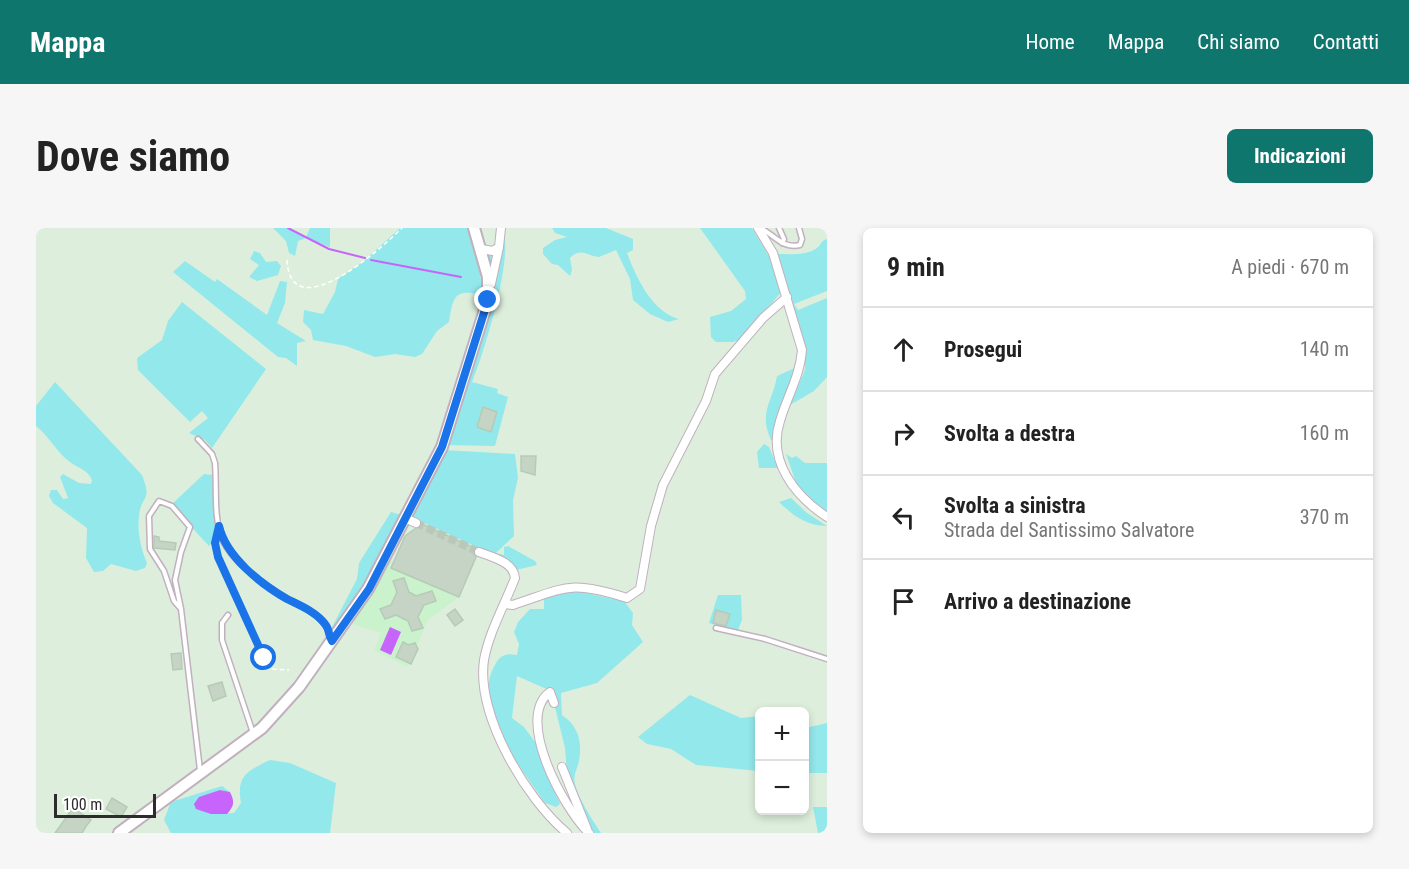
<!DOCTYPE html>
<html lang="it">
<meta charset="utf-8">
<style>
:root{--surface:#fff;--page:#f6f6f6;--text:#222;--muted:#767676;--line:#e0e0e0;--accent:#0f766e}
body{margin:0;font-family:"Roboto Condensed",sans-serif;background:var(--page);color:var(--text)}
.controls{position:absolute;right:18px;bottom:18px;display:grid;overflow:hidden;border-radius:9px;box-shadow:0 3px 9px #0003}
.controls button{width:54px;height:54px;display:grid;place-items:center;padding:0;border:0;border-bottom:2px solid var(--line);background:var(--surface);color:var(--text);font:30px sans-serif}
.scale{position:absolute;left:18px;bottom:15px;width:102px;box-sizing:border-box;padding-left:6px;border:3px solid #2c2c2c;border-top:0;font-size:16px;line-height:21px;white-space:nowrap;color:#2c2c2c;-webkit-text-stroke:4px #fff;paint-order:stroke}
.stop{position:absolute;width:18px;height:18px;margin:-14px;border:4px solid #1a73e8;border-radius:50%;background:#fff}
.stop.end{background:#1a73e8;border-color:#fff;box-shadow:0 2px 6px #0008}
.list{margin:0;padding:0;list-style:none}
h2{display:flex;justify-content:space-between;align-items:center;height:78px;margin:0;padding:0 24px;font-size:26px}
h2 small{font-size:20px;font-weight:400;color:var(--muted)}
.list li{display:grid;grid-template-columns:39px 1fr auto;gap:18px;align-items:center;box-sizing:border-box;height:84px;padding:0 24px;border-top:2px solid var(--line)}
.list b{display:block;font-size:22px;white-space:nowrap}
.list p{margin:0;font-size:20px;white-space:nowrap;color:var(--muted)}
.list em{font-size:20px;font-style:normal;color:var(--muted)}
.icon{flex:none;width:33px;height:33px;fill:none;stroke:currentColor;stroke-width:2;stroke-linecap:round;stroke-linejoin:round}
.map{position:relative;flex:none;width:791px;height:605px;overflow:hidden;border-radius:9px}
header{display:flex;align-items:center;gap:36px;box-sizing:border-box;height:84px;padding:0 30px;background:var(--accent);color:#fff}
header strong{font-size:28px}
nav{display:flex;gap:33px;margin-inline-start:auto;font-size:21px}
.intro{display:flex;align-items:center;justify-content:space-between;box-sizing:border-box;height:144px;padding:0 36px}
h1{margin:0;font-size:42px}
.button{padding:15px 27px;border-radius:9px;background:var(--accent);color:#fff;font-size:21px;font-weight:700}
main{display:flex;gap:36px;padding:0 36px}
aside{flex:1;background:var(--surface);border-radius:9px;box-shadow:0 3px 9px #0003}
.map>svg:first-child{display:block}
.education{fill:#caf2cc}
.green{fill:#93e8eb}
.water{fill:#c664fc}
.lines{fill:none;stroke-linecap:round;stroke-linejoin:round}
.stream{stroke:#c664fc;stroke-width:2}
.building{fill:#c5d4c5;stroke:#b6cbb6;stroke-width:1.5}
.street-tunnel{stroke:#bac8b9;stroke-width:8;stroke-dasharray:8 4;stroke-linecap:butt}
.lane-casing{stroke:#c1b0be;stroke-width:7}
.street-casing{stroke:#c1b0be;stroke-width:10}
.secondary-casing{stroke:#c1b0be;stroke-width:14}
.path{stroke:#fff;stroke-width:1.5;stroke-dasharray:4.5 3;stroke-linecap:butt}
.lane{stroke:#fff;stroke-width:4}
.street{stroke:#fff;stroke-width:8}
.secondary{stroke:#fff;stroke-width:10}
.route{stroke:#1a73e8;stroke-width:8}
</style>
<header>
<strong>Mappa</strong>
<nav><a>Home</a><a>Mappa</a><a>Chi siamo</a><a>Contatti</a></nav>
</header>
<div class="intro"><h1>Dove siamo</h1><a class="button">Indicazioni</a></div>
<main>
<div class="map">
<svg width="791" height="605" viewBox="0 0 791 605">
<rect width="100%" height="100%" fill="#ddefdc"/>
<!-- education -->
<polygon class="education" points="381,293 444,322 423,369 392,392 372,439 338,422 345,405 316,396 352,333 358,333"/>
<!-- green -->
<g class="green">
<polygon points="237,0 254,0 270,9 274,0 294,0 294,19 270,10 262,13 259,28 253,25 250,13"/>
<path d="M364 0H432L442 30 447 67C418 60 417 69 413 94L401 103 386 126 379 129 359 126 339 129 310 118 277 112 275 102 267 94 268 82 287 86 299 64 302 51 328 33Z"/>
<path d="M516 0H570L597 11V22L591 25C600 49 616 84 643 91L632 94 614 86 597 72 594 51 580 22 563 29C551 28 545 19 534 30L536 42 534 48 522 37 516 36 507 26V20L519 12 531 9 519 5Z"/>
<polygon points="664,0 716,0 734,30 746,63 706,111 697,114 680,114 675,109 674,89 695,83 710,71 709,63"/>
<path d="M460 2 467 4C478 28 447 128 436 154L462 161 461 165 472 169 459 218 410 217 448 92V29L458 26Z"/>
<path d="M791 11V63L758 76 762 82 791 70V149L778 163 754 177 769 142V130L741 26C752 26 771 28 781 20 786 16 784 13 791 11Z"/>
<polygon points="218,23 224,25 230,34 241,33 245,38 242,47 221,53 213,49 223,37 214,31"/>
<polygon points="149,33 179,54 181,51 231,87 244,53 251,54 249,75 241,95 270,113 261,115 261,138 250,130 242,129 137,44"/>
<polygon points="146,74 230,141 176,220 169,212 153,205 172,190 166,183 154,194 102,142 101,130 126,112 132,93"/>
<path d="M761 139 738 215 735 212C722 184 737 173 741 148Z"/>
<path d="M19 154 106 247C117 275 105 266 103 288 101 304 105 321 111 335L109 340 100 343 75 336 67 343 58 344 50 330 51 300 17 275 13 268 15 262H21L27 271 32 270 24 249 27 246 43 255 55 256 56 252C51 241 43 241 34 234 22 226 13 208 0 198V178Z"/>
<polygon points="728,216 733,219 742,240 723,240 721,224"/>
<polygon points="408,222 479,226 482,250 477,272 478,308 460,325 468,327 468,319 472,318 499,333 501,337 480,342 458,327 375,289"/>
<polygon points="750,226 756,230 760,228 769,235 791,235 791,287 762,260"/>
<path d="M168 246 177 247C178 263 185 307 173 318L135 277Z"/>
<path d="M755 270 771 285 791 298C769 297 759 289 743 274Z"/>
<polygon points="355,284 365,287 319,373 296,405 296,399 321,351 323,335"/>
<path d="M524 361C546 363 566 369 588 373L597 385 596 397 607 414 561 455 525 465 526 487C544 499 547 517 542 537 540 543 537 549 539 556 543 572 556 591 565 605H556L531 545 529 520 515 463 481 448 476 490 488 499 499 514 524 576 520 579 509 575C486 541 434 479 459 437 464 427 470 425 481 427L483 416 478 404 482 394 494 381H508V367Z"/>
<polygon points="682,367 705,367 706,392 701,404 673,395"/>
<polygon points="654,467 705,490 723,488 723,543 660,537 635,521 611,516 602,509"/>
<polygon points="791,495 791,545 769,545 769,500"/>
<path d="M234 532 254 535 300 555 294 605H135L128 592 134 576 138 573 186 558 194 564 184 562 175 586 198 585 205 575C200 548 211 543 234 532Z"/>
<polygon points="777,579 791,579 791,605 782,605"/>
</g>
<!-- water -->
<g class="water">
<polygon points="354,399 365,404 355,427 344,422"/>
<path d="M184 562 194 564C199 574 198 578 191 586H175L160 581 158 576 163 569Z"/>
</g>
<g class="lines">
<!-- stream -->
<g class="stream">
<polyline points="252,0 293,21 329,30"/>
<polyline points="0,3 3,0"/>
<polyline points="335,32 425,49"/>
</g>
</g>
<!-- building -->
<g class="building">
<polygon points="447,179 461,184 455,204 441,199"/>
<polygon points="485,228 500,228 499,247 485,243"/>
<polygon points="386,296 439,320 437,324 440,329 423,369 355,340 369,308"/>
<polygon points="118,308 123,309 123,313 140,315 139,322 118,320"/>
<polygon points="368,350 373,364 380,368 396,363 400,373 388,377 382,389 387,400 376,403 372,393 360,387 349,391 344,381 355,377 361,364 357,353"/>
<polygon points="419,381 427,392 419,398 411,387"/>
<polygon points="680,382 694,386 690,398 677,395"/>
<polygon points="367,414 372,417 379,415 382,421 375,436 360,429"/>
<polygon points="145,425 146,441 137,442 135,426"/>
<polygon points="186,454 190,468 177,473 172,458"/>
<polygon points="76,570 91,579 85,589 70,581"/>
<polygon points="37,580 55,592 51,597 46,605 19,605"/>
</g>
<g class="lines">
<!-- street-tunnel -->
<polyline class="street-tunnel" points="380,295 443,324"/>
<!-- lane casing -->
<g class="lane-casing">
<g id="lane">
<path d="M724 0C739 7 746 21 764 17L766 11 763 0"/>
<polyline points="743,0 748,11 746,15"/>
<path d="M162 211 176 226 179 235C181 259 177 291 187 313 196 332 223 353 240 364 259 377 291 384 294 410"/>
<polyline points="145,381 139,352 145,324 154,299 136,278 123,273 113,288 114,321 128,343 138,373 145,381 164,542"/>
<polyline points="192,387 186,395 186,412 217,505"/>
<polyline points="680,400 729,411 791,431"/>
</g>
</g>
<!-- street casing -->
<g class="street-casing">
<g id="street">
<path d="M722 0 737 25 766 122C764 148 751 169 744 193 731 233 759 268 791 289"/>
<polyline points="445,21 457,23 463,19 465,0"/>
<polyline points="455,56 463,19"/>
<polyline points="369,290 380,295"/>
<path d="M443 324C456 329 478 334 479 350 469 376 453 404 448 432 440 487 490 571 531 605"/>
<path d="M469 376 477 377C531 359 534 352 591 370L604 361 615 298 627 257 670 173 679 146 727 90 751 69"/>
<path d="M518 475 514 464C478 490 528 581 553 605"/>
<polyline points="526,539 551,601"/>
</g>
</g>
<!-- secondary casing -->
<g class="secondary-casing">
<polyline id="secondary" points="83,605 226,500 263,459 332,361 406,219 452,72 452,49 438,0"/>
</g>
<!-- path -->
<g class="path">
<path d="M251 32C255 102 347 19 366 0"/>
<polyline points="180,311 182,329 228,430 237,441 253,442"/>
</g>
<!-- lane -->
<use href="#lane" class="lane"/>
<!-- street -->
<use href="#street" class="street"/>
<!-- secondary -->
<use href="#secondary" class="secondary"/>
</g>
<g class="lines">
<!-- route -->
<path class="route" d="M228 430 182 329 179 315 183 298C190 329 225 356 251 371 265 378 280 384 289 396 294 402 292 407 296 413L333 361 406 219 452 72"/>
</g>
</svg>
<div class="controls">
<button>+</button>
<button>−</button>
</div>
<div class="scale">100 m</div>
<div class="stop" style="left:228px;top:430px"></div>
<div class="stop end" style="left:452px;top:72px"></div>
</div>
<aside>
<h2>9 min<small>A piedi · 670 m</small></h2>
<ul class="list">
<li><svg class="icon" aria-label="ahead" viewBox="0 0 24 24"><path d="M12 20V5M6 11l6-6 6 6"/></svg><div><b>Prosegui</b></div><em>140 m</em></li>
<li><svg class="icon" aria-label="right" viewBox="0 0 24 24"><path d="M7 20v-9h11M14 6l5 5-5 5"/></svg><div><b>Svolta a destra</b></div><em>160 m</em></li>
<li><svg class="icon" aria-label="left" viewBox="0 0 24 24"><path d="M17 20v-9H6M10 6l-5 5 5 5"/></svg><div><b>Svolta a sinistra</b><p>Strada del Santissimo Salvatore</p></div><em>370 m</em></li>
<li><svg class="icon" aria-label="arrive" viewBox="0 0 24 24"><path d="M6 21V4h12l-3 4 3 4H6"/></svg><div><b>Arrivo a destinazione</b></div></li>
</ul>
</aside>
</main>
